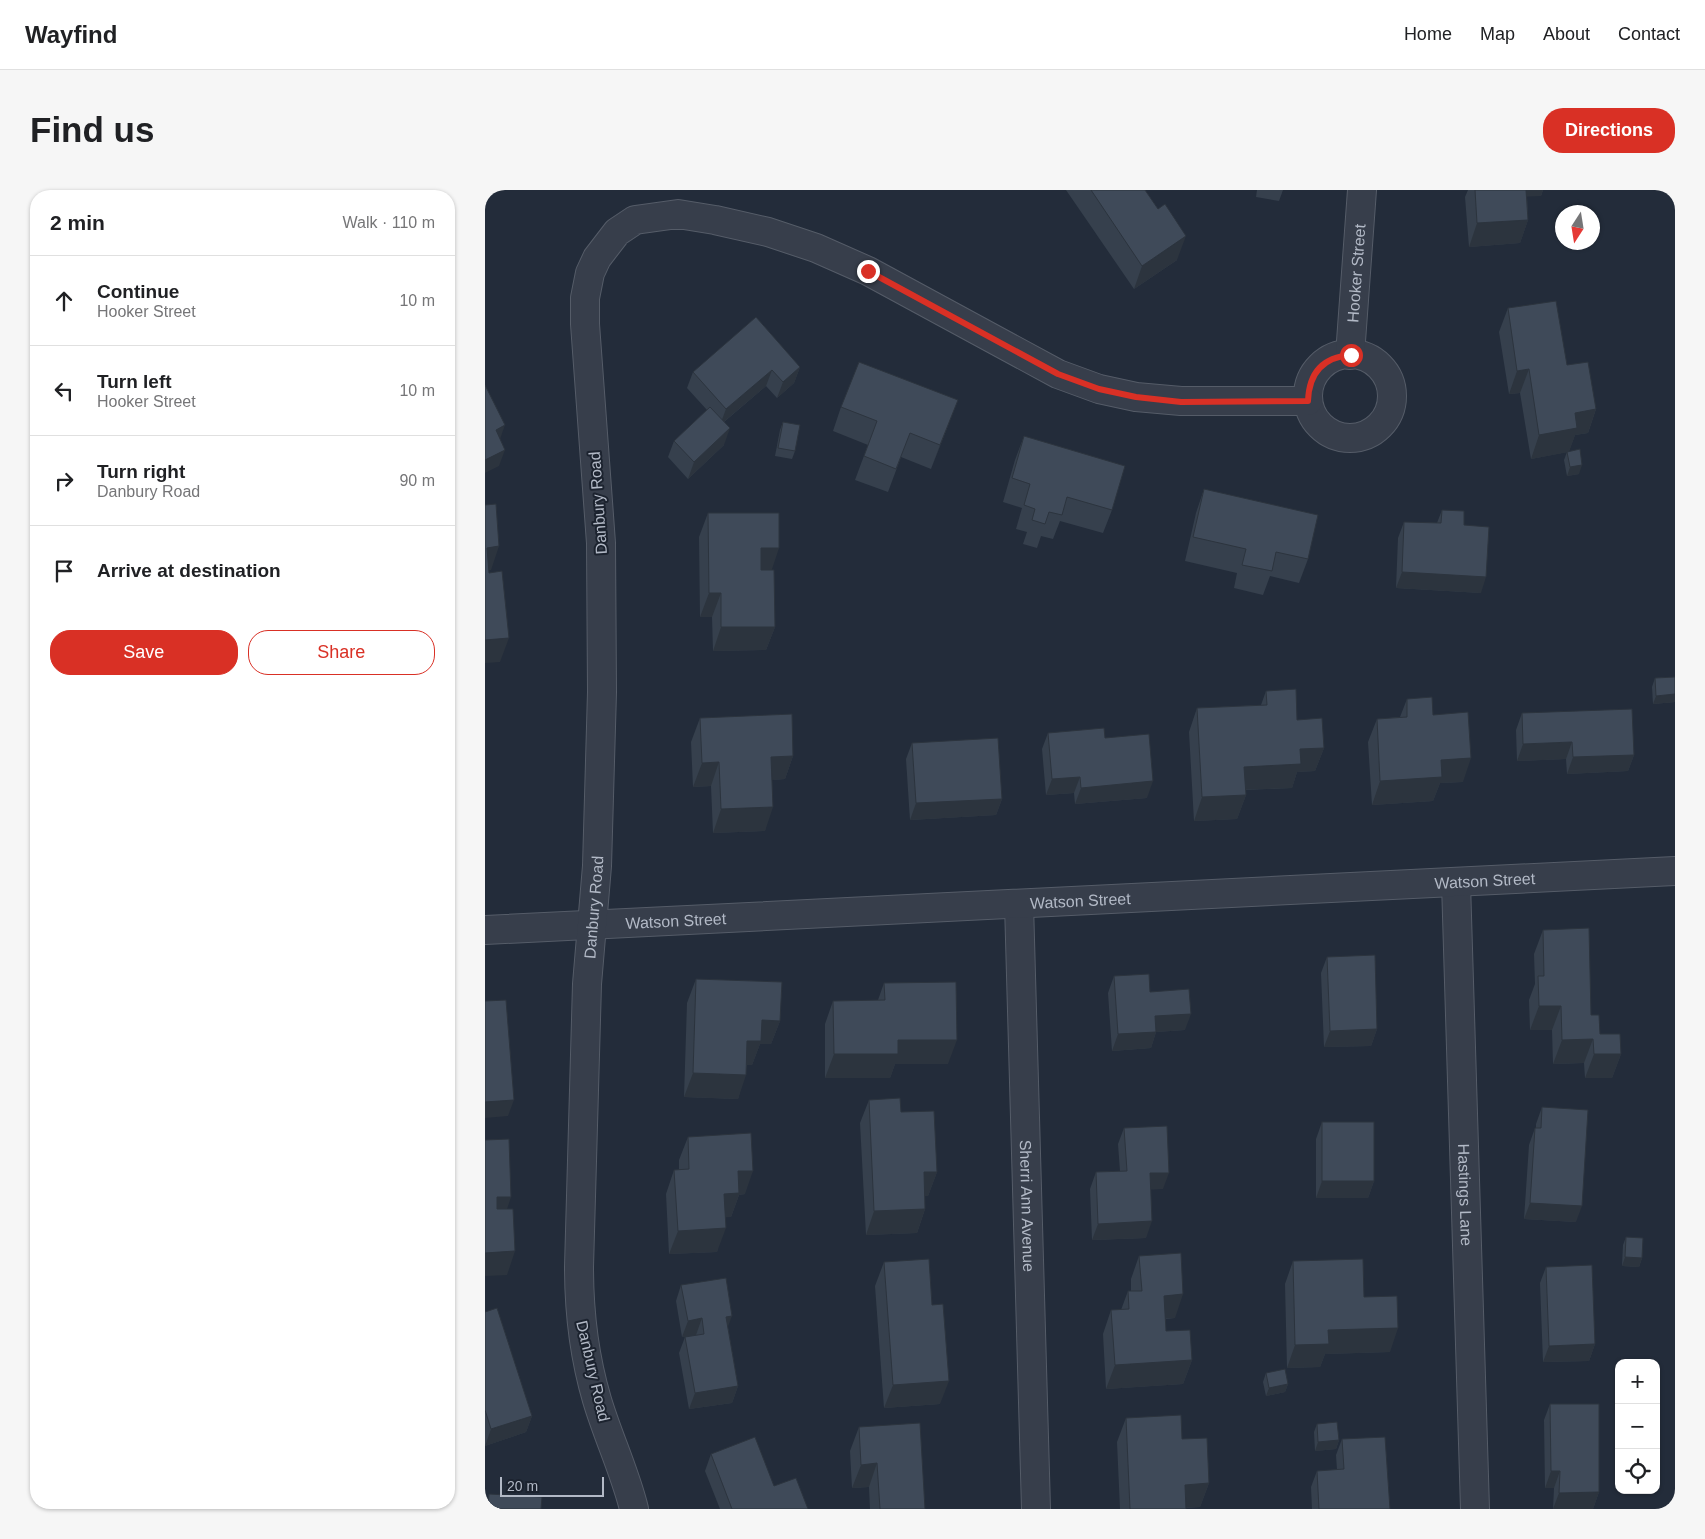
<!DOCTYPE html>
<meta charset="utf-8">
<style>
:root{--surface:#fff;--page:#f6f6f6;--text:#202124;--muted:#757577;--line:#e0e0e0;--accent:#d93025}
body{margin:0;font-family:Helvetica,sans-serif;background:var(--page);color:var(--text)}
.controls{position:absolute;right:15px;bottom:15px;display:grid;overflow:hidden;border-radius:10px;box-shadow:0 1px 4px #0004}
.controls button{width:45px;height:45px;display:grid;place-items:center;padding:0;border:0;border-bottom:1px solid var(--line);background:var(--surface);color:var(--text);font:25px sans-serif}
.compass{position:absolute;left:1070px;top:15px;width:45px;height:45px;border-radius:50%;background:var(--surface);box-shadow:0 1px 4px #0004;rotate:192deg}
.scale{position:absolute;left:15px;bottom:12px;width:104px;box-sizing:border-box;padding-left:5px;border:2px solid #b2b9c6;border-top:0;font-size:14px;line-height:18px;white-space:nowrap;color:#b2b9c6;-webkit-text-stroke:4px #1c232f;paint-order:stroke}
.stop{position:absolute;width:15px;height:15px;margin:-11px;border:4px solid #d93025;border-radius:50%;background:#fff}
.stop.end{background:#d93025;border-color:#fff;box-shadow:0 1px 5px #0008}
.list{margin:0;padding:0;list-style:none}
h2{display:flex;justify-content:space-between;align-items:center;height:65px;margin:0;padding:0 20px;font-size:21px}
h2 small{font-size:16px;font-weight:400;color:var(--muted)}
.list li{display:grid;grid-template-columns:32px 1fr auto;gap:15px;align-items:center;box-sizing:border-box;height:90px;padding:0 20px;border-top:1px solid var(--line)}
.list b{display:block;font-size:19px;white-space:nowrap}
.list p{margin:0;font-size:16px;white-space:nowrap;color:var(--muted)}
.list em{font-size:16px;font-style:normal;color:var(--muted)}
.actions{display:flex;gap:10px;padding:15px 20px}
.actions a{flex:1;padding:11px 0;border:1px solid var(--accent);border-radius:20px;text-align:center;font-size:18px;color:var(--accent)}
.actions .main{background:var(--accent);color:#fff}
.icon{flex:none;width:28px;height:28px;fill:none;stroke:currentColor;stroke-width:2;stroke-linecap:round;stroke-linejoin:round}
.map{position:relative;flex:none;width:1190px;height:1319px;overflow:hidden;border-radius:20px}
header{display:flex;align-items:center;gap:30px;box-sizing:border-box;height:70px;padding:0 25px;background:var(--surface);border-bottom:1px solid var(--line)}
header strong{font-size:24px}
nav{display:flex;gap:28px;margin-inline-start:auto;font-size:18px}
.intro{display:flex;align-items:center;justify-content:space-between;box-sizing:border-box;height:120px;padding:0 30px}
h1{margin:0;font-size:35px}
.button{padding:12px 22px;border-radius:20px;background:var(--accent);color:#fff;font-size:18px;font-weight:700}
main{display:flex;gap:30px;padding:0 30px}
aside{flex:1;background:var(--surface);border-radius:20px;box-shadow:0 1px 4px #0004}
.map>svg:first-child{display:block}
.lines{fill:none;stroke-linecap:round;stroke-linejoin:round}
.minor-casing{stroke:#555c68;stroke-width:30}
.minor{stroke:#373e4b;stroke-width:28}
.wall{fill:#36404d}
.shaded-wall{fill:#2c343e}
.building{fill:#3f4a59;stroke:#2c343e}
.route{stroke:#d93025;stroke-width:6}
.labels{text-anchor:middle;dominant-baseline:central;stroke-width:4;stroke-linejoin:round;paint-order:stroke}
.street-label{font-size:16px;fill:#b2b9c6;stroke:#1c232f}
</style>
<header>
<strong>Wayfind</strong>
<nav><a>Home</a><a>Map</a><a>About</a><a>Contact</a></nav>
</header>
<div class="intro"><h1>Find us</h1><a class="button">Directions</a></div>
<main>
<aside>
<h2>2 min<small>Walk · 110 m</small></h2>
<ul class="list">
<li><svg class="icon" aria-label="ahead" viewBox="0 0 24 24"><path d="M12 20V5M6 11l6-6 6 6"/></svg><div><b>Continue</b><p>Hooker Street</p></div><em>10 m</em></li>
<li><svg class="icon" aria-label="left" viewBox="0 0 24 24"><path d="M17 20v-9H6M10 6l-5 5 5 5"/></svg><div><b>Turn left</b><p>Hooker Street</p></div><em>10 m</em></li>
<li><svg class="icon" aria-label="right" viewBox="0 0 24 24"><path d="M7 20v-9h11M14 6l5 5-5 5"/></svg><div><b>Turn right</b><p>Danbury Road</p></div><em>90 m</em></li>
<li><svg class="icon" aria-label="arrive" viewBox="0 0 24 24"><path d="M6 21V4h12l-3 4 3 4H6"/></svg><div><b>Arrive at destination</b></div></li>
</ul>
<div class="actions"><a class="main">Save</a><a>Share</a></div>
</aside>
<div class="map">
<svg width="1190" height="1319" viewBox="0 0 1190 1319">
<rect width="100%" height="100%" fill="#232c3a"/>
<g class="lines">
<!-- minor casing -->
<g class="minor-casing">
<g id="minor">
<circle cx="865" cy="206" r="42"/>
<path id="s1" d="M865 165 877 0"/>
<path id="s2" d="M971 693 990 1319"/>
<path id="s3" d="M534 714 551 1319"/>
<path id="s4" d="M0 740 1190 681"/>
<path id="s5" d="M149 1319C140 1282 123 1247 112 1210 99 1166 94 1122 94 1077L102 794 112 676 117 502 116 353 100 134V108L105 83 112 68 132 42 150 30 193 24 230 30 283 42 331 58 383 81 573 184 614 199 651 207 696 211H823"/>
</g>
</g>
<!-- minor -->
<use href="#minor" class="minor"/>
</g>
<!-- wall -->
<g class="wall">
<polygon points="581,0 660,0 673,19 692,70 649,99"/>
<polygon points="772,0 798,0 794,11 771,7"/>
<polygon points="983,0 1058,0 1056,6 1042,6 1043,30 1035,53 984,57 980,7"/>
<polygon points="1023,118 1082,175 1111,219 1103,243 1090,245 1084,261 1094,284 1082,286 1079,270 1082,262 1046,269 1035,203 1024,204 1014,142"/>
<polygon points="315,177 309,193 292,208 281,196 239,232 239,255 203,289 183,267 189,251 222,220 202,198 208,182"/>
<polygon points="356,217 464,233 446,279 416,267 403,302 370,290 383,255 348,241"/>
<polygon points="298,232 310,261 307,269 290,266 295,240"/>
<polygon points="539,246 627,320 618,343 575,331 568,349 556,346 552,358 538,354 542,342 531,339 537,318 518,312 530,270"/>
<polygon points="719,299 823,369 814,393 785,386 778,405 749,398 752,383 700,371 711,323"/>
<polygon points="957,320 979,335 996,403 911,398 913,348 919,332 952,333"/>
<polygon points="223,323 286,380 290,437 281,460 228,461 227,427 215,427 214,347"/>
<polygon points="1190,487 1190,512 1168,514 1167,497 1170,488"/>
<polygon points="781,501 812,530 839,558 830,581 812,582 807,598 761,600 761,605 752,629 709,631 704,542 712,518 776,515"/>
<polygon points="922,509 948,525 978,592 955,593 948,611 887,615 883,552 892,529 915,527"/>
<polygon points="1037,523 1149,565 1143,581 1082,584 1081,569 1032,571 1031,540"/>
<polygon points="215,528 308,566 300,589 287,590 280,641 228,643 226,596 208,597 206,552"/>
<polygon points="563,543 620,548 662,608 590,614 589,603 561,605 557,559"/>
<polygon points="427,553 517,609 511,625 425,630 421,569"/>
<polygon points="1058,740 1106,825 1115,844 1136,864 1127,888 1100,888 1099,873 1068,874 1067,840 1045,840 1044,810 1050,794 1049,764"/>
<polygon points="842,767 892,839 886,856 839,857 836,783"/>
<polygon points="629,786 665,802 700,840 671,842 666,858 627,861 623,803"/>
<polygon points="211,789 295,831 286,854 275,854 267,875 262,875 253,909 199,907 202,813"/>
<polygon points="399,793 463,874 410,874 405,888 340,888 340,834 348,811 393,810"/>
<polygon points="384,910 416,922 452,982 443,1006 440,1006 440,1019 432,1043 381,1045 375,933"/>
<polygon points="1057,917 1091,1032 1039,1029 1044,955 1050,938 1051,938 1051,934"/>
<polygon points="837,932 889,991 883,1008 831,1008 831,949"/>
<polygon points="639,938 678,999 666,999 661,1048 607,1050 605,999 611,982 635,981 633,954"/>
<polygon points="203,947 260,1004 254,1005 246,1027 240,1027 232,1062 184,1064 181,1004 189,980 194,980 194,970"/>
<polygon points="1141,1047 1157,1068 1154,1077 1137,1076 1138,1055"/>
<polygon points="654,1066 690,1128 681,1129 681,1141 707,1170 698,1194 621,1199 618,1144 626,1120 636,1120 643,1101 646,1101 646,1089"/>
<polygon points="808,1071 879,1107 905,1162 840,1164 835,1177 802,1178 800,1094"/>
<polygon points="399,1072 447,1115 455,1214 399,1218 390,1096"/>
<polygon points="1061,1077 1110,1154 1104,1171 1058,1172 1055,1093"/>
<polygon points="196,1095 243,1138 253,1196 247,1213 204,1219 194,1163 200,1147 211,1145 197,1147 191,1111"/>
<polygon points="0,1122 47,1226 41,1242 0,1256"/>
<polygon points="781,1183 803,1194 800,1202 781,1206 778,1192"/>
<polygon points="1065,1214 1114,1302 1108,1319 1068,1319 1069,1298 1060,1298 1059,1230"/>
<polygon points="641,1228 697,1249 724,1293 715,1317 701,1318 701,1319 635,1319 632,1252"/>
<polygon points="832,1234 854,1250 851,1259 830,1261 829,1242"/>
<polygon points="374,1237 440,1319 385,1319 384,1297 367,1298 365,1261"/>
<polygon points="857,1249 905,1319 827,1319 826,1297 832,1281 852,1280 851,1265"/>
<polygon points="226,1264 289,1296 323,1319 235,1319 220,1281"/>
<polygon points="4,1304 56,1319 0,1319 0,1315"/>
</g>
<!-- shaded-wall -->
<g class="shaded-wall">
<polygon points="1034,0 1058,0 1056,6 1032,7"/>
<polygon points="1043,30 1035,53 984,57 992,33"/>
<polygon points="701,46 692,70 649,99 657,76"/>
<polygon points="315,177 309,193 292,208 298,192"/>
<polygon points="1044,179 1035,203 1024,204 1032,181"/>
<polygon points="287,180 281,196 235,235 241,219"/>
<polygon points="473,210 446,279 455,255"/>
<polygon points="1111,219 1103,243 1090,245 1084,262 1046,269 1054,245 1090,223"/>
<polygon points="20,235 14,252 11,240"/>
<polygon points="245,238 239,255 203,289 209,272"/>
<polygon points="20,260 14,276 0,283 0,270"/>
<polygon points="1097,275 1094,284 1082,286 1085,277"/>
<polygon points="14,356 6,380 0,381 2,358"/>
<polygon points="276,358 294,358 286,382 268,382"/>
<polygon points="917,382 1001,387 996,403 911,398"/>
<polygon points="224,403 236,403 227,427 215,427"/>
<polygon points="236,437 290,437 281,460 228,461"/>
<polygon points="24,448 15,472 0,473 0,450"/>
<polygon points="1190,504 1190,512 1168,514 1171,506"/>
<polygon points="1087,552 1081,569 1032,571 1038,554"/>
<polygon points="839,558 830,581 812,582 807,598 751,600 759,577 815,559"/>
<polygon points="1149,565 1143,581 1082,584 1088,567"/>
<polygon points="308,566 300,589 277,591 286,567"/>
<polygon points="986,568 978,592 955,593 948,611 887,615 895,591 956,570"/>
<polygon points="234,572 226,596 208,597 217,573"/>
<polygon points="595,587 589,603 561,605 567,589"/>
<polygon points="668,591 662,608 590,614 596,598"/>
<polygon points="761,605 752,629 709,631 717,607"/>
<polygon points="517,609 511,625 425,630 431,613"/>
<polygon points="288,617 280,641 228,643 236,619"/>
<polygon points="1054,816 1076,816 1067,840 1045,840"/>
<polygon points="706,824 700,840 671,842 666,858 627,861 633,844 670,826"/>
<polygon points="277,830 295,831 286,854 275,854 267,875 254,875 262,851"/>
<polygon points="892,839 886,856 839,857 845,841"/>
<polygon points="1108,849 1099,873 1068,874 1077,850"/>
<polygon points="413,850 472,850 463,874 410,874 405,888 340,888 349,864"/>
<polygon points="1109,864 1136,864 1127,888 1100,888"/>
<polygon points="208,883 261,885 253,909 199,907"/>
<polygon points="29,910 23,926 0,928 0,912"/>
<polygon points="253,981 268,981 260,1004 254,1005 246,1027 231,1028 239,1004"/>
<polygon points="439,982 452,982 443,1006 430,1006"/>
<polygon points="665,983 684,983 678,999 659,1000"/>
<polygon points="837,991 889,991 883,1008 831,1008"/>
<polygon points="12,1007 26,1007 18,1031 3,1031"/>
<polygon points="1045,1013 1097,1016 1091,1032 1039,1029"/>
<polygon points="440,1019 432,1043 381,1045 389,1021"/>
<polygon points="667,1031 661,1048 607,1050 613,1034"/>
<polygon points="241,1038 232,1062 184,1064 193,1041"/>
<polygon points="30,1061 22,1085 0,1086 0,1063"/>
<polygon points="1140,1067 1157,1068 1154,1077 1137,1076"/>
<polygon points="698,1104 690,1128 670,1129 679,1106"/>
<polygon points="247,1126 241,1142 241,1127"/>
<polygon points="217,1128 211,1145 197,1147 203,1131"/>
<polygon points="913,1138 905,1162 840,1164 835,1177 802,1178 810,1155 843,1140"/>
<polygon points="1110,1154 1104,1171 1058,1172 1064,1156"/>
<polygon points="707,1170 698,1194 621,1199 630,1175"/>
<polygon points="464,1191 455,1214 399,1218 408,1195"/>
<polygon points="803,1194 800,1202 781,1206 784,1198"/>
<polygon points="253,1196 247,1213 204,1219 210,1203"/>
<polygon points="47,1226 41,1242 0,1256 6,1239"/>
<polygon points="854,1250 851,1259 830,1261 833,1252"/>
<polygon points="392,1273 384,1297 367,1298 376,1275"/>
<polygon points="1066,1281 1075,1281 1069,1298 1060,1298"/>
<polygon points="724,1293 715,1317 691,1318 700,1295"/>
<polygon points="1114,1302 1108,1319 1068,1319 1074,1303"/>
</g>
<!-- building -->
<g class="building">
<polygon points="606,0 660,0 673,19 680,14 701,46 657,76"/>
<polygon points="990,0 1041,0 1043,30 992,33"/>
<polygon points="1071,111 1082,175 1103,172 1111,219 1090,223 1092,238 1054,245 1044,179 1032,181 1023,118"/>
<polygon points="271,127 315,177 298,192 287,180 241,219 208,182"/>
<polygon points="374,172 473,210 455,255 425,243 411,279 379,266 392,231 356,217"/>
<polygon points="0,195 20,235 11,240 20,260 0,270"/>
<polygon points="225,217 245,238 209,272 189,251"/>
<polygon points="298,232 315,235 310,261 293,258"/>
<polygon points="539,246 640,276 627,320 582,307 577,325 564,322 560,334 547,330 550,319 539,315 545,294 527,288"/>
<polygon points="1095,259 1097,275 1085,277 1082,262"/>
<polygon points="719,299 833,325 823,369 791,362 787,381 757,375 761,359 708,347"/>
<polygon points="11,314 14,356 2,358 4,383 17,381 24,448 0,450 0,315"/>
<polygon points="957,320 979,321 979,335 1004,337 1001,387 917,382 919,332 956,333"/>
<polygon points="223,323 294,323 294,358 276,358 276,380 289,380 290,437 236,437 236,403 224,403"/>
<polygon points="1190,487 1190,504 1171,506 1170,488"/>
<polygon points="811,499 812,530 837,528 839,558 815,559 816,574 759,577 761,605 717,607 712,518 782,515 781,501"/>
<polygon points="947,507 948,525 983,522 986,568 956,570 957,587 895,591 892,529 922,527 922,509"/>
<polygon points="1147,519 1149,565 1088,567 1087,552 1038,554 1037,523"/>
<polygon points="307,524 308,566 286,567 288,617 236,619 234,572 217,573 215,528"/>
<polygon points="619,538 620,548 664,544 668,591 596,598 595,587 567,589 563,543"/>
<polygon points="513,548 517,609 431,613 427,553"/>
<polygon points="1104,738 1106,825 1114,825 1115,844 1135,844 1136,864 1109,864 1108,849 1077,850 1076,816 1054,816 1053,786 1059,786 1058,740"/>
<polygon points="890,765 892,839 845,841 842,767"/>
<polygon points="664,784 665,802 704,799 706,824 670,826 671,842 633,844 629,786"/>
<polygon points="211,789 297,792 295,831 277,830 276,851 262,851 261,885 208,883"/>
<polygon points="471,792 472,850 413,850 413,864 349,864 348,811 400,810 399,793"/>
<polygon points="21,810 29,910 0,912 0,811"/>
<polygon points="415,908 416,922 449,921 452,982 439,982 440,1019 389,1021 384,910"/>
<polygon points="1057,917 1103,920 1097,1016 1045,1013 1050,938 1056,938"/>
<rect x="837" y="932" width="52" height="59"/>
<polygon points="682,936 684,983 665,983 667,1031 613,1034 611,982 642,981 639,938"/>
<polygon points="266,943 268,981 253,981 254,1003 239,1004 241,1038 193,1041 189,980 204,979 203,947"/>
<polygon points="24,949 26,1007 12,1007 12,1019 28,1019 30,1061 0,1063 0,950"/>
<polygon points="1141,1047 1158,1048 1157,1068 1140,1067"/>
<polygon points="696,1063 698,1104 679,1106 681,1141 705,1140 707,1170 630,1175 626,1120 644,1119 643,1101 657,1101 654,1066"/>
<polygon points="444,1069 447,1115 458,1114 464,1191 408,1195 399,1072"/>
<polygon points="878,1069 879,1107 912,1106 913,1138 843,1140 844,1154 810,1155 808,1071"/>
<polygon points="1107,1075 1110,1154 1064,1156 1061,1077"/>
<polygon points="241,1088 247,1126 241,1127 253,1196 210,1203 200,1147 219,1144 217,1128 203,1131 196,1095"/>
<polygon points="12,1118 47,1226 6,1239 0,1220 0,1122"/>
<polygon points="800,1179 803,1194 784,1198 781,1183"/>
<polygon points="1065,1214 1114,1214 1114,1302 1074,1303 1075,1281 1066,1281"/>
<polygon points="696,1225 697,1249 722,1248 724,1293 700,1295 701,1319 645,1319 641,1228"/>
<polygon points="852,1232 854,1250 833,1252 832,1234"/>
<polygon points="435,1233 440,1319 395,1319 392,1273 376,1275 374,1237"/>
<polygon points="270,1247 289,1296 311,1288 323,1319 247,1319 226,1264"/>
<polygon points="900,1247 905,1319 834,1319 832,1281 859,1279 857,1249"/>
<polygon points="4,1304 57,1307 56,1319 3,1319"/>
</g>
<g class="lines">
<!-- route -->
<path class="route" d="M383 81 573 184 614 199 651 207 696 212 823 211C824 183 838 167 866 165"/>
</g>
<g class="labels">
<!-- street labels -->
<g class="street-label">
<text stroke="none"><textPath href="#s1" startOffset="82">Hooker Street</textPath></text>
<text transform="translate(113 313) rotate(-94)">Danbury Road</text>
<text stroke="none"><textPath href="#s4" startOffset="1001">Watson Street</textPath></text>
<text stroke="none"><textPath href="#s4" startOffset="596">Watson Street</textPath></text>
<text stroke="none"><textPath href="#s5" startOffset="610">Danbury Road</textPath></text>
<text stroke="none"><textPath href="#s4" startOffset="191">Watson Street</textPath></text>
<text stroke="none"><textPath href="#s2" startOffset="312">Hastings Lane</textPath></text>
<text stroke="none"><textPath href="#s3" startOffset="302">Sherri Ann Avenue</textPath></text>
<text transform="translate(108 1181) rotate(77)">Danbury Road</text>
</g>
</g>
</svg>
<div class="controls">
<button>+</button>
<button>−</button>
<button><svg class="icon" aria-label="locate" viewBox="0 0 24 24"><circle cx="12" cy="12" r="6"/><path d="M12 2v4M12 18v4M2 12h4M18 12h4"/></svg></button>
</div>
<svg class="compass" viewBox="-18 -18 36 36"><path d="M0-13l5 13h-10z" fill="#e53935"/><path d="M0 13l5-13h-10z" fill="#757577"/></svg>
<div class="scale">20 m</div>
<div class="stop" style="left:866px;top:165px"></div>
<div class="stop end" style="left:383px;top:81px"></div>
</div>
</main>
